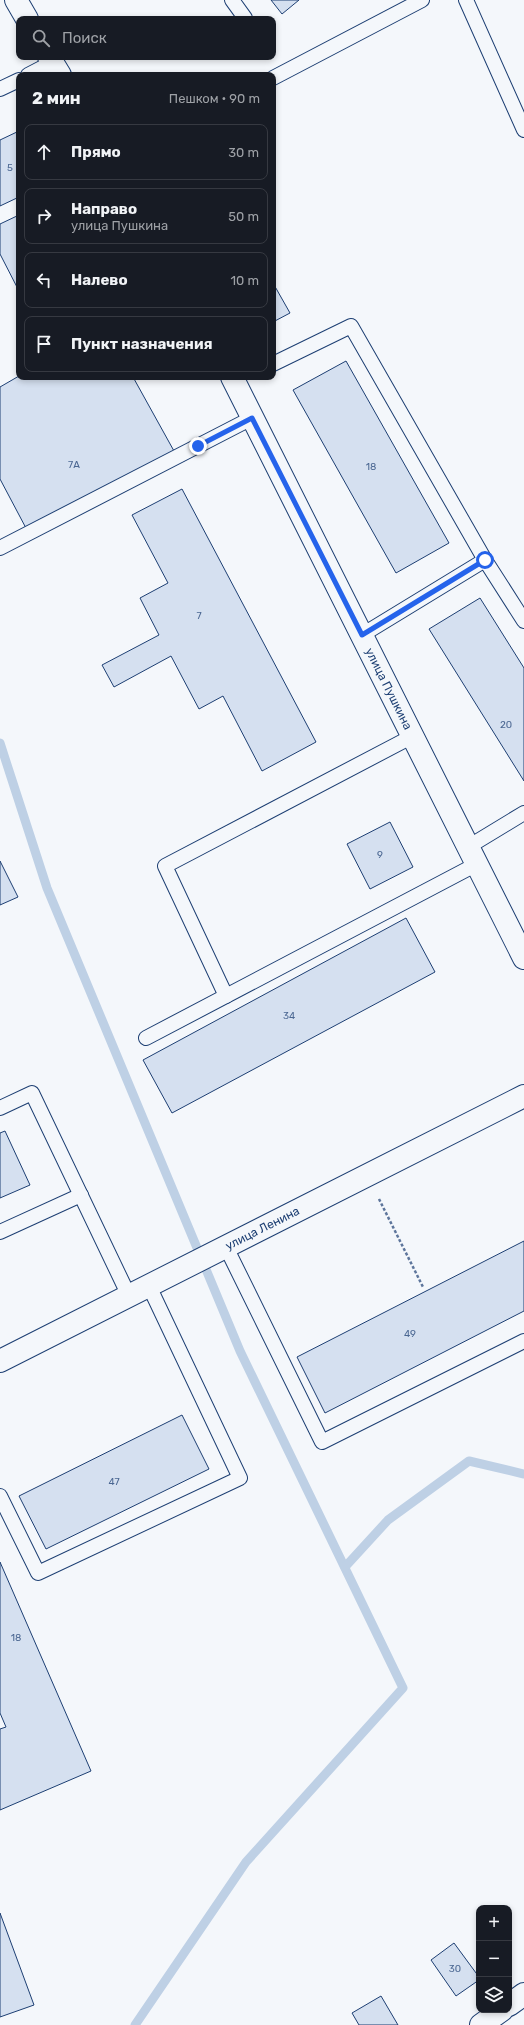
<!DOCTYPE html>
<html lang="ru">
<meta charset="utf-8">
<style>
:root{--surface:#171b24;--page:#20242c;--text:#f1f3f6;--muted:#9ea1a6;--line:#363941}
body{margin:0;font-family:Rubik,sans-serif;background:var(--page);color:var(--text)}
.controls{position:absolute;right:12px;bottom:12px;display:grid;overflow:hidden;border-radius:8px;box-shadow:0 2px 6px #0003}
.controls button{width:36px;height:36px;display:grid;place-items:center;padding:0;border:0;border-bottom:1px solid var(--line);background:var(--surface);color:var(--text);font:20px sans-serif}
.stop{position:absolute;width:12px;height:12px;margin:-9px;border:3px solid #2563eb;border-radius:50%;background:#fff}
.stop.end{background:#2563eb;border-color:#fff;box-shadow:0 1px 4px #0008}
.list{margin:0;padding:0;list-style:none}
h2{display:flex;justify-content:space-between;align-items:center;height:52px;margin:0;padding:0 16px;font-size:17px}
h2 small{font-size:13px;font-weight:400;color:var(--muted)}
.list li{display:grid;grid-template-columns:26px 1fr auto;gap:12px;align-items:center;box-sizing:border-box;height:56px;margin:0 8px 8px;padding:0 8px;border:1px solid var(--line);border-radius:8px}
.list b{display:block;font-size:15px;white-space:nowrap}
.list p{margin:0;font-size:13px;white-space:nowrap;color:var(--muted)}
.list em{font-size:13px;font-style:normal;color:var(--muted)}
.icon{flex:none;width:22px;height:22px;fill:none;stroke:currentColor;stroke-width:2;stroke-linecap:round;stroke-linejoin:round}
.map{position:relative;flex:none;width:524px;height:2025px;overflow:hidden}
.search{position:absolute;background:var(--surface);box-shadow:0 2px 6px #0003;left:16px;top:16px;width:260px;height:44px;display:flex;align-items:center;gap:10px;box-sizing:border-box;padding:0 14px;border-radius:8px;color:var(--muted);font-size:15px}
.panel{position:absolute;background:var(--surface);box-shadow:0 2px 6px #0003;left:16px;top:72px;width:260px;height:308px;border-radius:8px}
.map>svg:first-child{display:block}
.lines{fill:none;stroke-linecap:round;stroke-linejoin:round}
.stream{stroke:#bed0e5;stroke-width:9}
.building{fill:#d5e0f0;stroke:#1d3f73}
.lane-casing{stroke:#1d3f73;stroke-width:16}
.street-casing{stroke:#1d3f73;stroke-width:24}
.path{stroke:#5e769c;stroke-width:2.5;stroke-dasharray:3 2;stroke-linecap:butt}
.lane{stroke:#f4f7fb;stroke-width:14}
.street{stroke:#f4f7fb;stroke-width:22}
.route{stroke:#2563eb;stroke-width:5}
.labels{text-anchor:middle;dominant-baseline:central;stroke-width:3;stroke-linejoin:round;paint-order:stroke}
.number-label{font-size:10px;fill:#4b6792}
.street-label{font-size:12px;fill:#1d3f73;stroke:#f4f7fb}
</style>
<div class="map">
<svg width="524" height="2025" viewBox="0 0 524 2025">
<rect width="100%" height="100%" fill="#f4f7fb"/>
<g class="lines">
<!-- stream -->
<g class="stream">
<polyline points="0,743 47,888 240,1351 403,1688 246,1862 135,2025"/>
<polyline points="345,1567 388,1520 469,1461 524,1474"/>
</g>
</g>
<!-- building -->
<g class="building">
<polygon points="271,0 299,0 282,14"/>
<polygon points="19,131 19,197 0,206 0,140"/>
<polygon points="19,215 19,291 0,254 0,224"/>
<polygon points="273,283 290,313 273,322"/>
<polygon points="346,361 449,543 396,573 293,390"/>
<polygon points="19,376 133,377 174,451 27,530 0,479 0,387"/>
<polygon points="182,489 316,742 262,771 223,696 199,709 171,656 114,687 102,665 159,635 140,598 168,583 132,515"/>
<polygon points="480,598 524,668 524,781 429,629"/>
<polygon points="390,822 413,867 370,889 347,844"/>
<polygon points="0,861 18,897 0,905"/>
<polygon points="406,918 435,972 172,1113 143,1060"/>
<polygon points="5,1131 30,1185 0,1198 0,1133"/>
<polygon points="524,1241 524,1311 325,1413 297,1357"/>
<polygon points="182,1415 209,1469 46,1549 19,1496"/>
<polygon points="0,1562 91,1771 0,1810 0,1729 6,1727 0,1713"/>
<polygon points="0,1913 34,2005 0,2017"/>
<polygon points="454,1943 479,1977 479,1980 456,1996 431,1960"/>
<polygon points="381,1996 398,2025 359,2025 352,2013"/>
</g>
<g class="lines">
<!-- lane casing -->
<g class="lane-casing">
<g id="lane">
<polyline points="232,0 245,18"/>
<polyline points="466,0 524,130"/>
<polyline points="28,75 53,62"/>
<polyline points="273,78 422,0"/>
<polyline points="0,89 19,80"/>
<polyline points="273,364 351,326 485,560"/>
<polyline points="0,548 252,418"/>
<polyline points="362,635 485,560 524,621"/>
<polyline points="468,847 524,813"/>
<polyline points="226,996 165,866 413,736"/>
<polyline points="146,1038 477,864"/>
<polyline points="0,1108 32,1093 129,1296"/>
<polyline points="0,1232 81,1195"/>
<polyline points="226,1247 322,1442 524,1341"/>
<polyline points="0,1496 38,1573 240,1478 149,1286"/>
</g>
</g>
<!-- street casing -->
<g class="street-casing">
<g id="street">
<polyline points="16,0 27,19"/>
<polyline points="49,57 60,75"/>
<path id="s1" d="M232 377 524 958"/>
<path id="s2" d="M0 1361 524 1096"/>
<polyline points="509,2005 524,1994"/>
<polyline points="481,2025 502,2010"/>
</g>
</g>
<!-- path -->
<polyline class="path" points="379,1199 423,1287"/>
<!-- lane -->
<use href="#lane" class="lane"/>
<!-- street -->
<use href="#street" class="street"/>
</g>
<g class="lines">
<!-- route -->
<polyline class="route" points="198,446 252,418 362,635 485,560"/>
</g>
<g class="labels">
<!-- number labels -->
<g class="number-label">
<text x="10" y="168">5</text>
<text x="74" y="465">7А</text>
<text x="371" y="467">18</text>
<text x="199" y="616">7</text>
<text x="506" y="725">20</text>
<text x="380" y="855">9</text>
<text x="289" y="1016">34</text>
<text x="410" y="1334">49</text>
<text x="114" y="1482">47</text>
<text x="16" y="1638">18</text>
<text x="455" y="1969">30</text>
</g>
<!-- street labels -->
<g class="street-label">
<text stroke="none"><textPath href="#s1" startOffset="349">улица Пушкина</textPath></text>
<text stroke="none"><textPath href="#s2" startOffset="294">улица Ленина</textPath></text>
</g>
</g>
</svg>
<div class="controls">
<button>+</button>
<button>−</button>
<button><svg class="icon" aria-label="layers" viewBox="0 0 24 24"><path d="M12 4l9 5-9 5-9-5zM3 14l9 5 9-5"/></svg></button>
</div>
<div class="stop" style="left:485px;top:560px"></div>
<div class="stop end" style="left:198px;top:446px"></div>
<div class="search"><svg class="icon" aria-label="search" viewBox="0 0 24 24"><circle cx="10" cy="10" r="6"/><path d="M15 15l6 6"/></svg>Поиск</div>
<section class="panel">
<h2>2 мин<small>Пешком · 90 m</small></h2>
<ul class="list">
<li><svg class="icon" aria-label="ahead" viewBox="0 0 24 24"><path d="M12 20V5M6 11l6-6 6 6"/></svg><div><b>Прямо</b></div><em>30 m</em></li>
<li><svg class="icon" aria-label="right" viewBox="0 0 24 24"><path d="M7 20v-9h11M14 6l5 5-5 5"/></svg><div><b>Направо</b><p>улица Пушкина</p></div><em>50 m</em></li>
<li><svg class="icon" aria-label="left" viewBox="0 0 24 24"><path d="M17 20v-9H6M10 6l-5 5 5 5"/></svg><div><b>Налево</b></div><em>10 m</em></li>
<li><svg class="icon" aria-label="arrive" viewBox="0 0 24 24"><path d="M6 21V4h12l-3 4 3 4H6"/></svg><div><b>Пункт назначения</b></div></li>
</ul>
</section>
</div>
